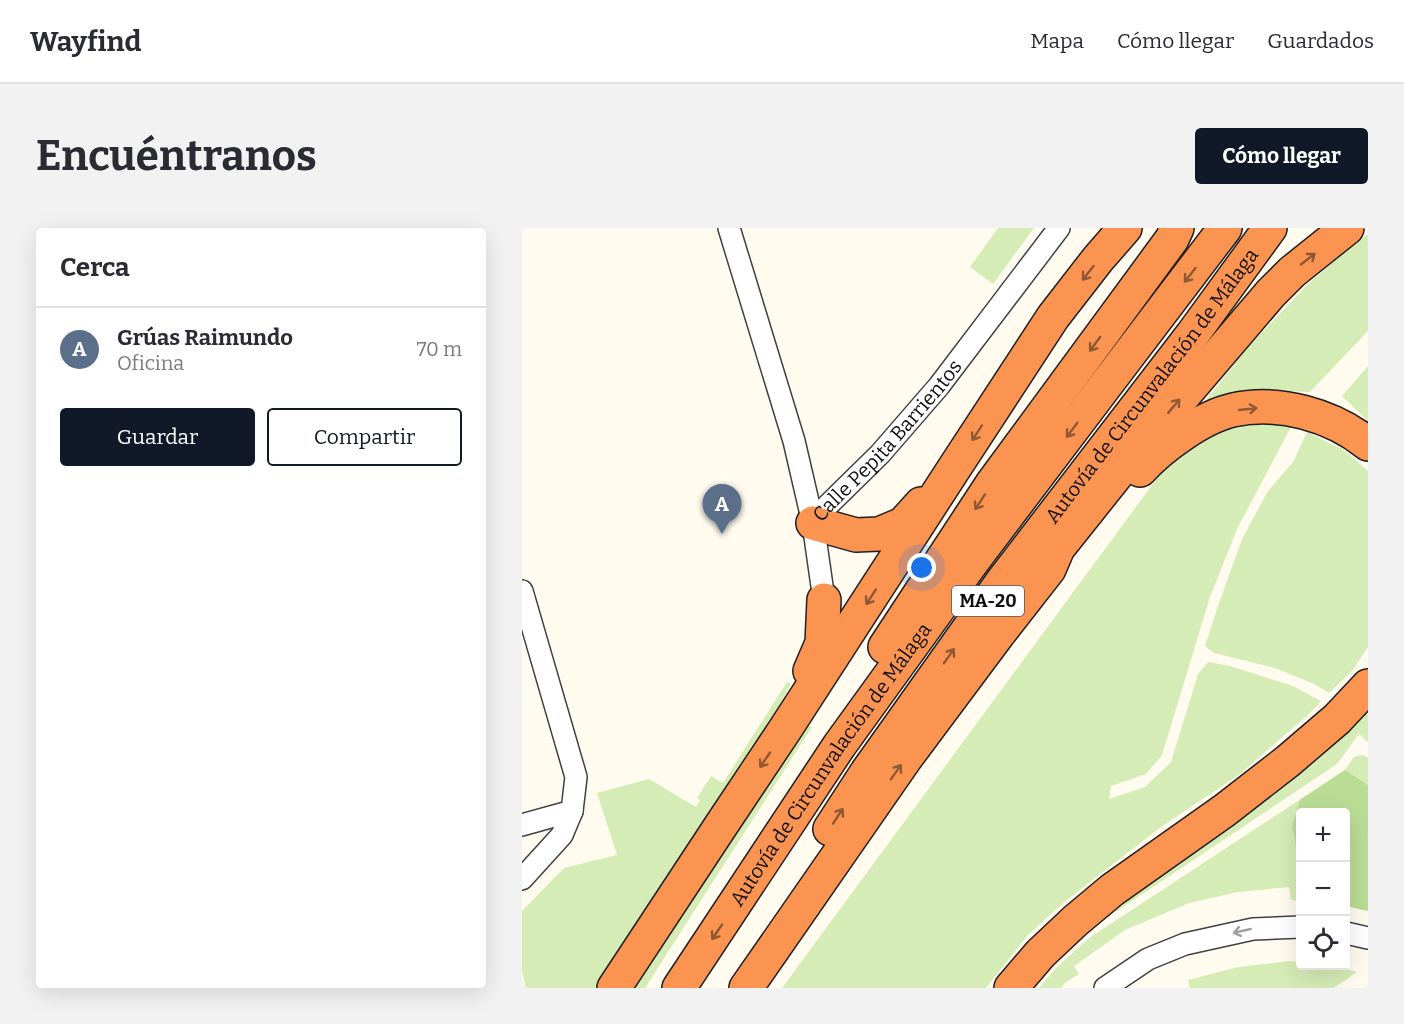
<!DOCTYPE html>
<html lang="es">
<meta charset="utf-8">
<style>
:root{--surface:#fff;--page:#f2f2f3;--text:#2b2b33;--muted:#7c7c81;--line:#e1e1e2;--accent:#111827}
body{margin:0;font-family:Bitter,serif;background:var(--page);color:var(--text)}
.controls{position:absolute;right:18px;bottom:18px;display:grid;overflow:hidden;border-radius:6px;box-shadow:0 6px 24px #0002}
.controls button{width:54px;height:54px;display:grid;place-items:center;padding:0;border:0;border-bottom:2px solid var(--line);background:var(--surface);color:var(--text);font:30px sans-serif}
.you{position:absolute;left:400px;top:340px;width:21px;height:21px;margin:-15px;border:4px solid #fff;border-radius:50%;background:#1a73e8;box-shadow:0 0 0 9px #1a73e833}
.badge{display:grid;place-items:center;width:39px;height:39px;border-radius:50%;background:var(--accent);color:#fff;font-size:20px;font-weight:700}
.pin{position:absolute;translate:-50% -50px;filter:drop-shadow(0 2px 3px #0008)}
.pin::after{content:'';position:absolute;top:32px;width:21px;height:18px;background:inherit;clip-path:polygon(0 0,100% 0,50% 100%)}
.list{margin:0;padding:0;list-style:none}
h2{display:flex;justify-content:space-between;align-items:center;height:78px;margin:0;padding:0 24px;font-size:26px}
h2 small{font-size:20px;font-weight:400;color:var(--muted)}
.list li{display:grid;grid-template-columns:39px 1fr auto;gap:18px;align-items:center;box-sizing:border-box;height:84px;padding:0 24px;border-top:2px solid var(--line)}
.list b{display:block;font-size:22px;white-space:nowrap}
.list p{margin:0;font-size:20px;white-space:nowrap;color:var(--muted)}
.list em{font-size:20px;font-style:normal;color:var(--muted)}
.actions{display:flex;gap:12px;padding:18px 24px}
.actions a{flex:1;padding:14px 0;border:2px solid var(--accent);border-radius:6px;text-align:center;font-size:21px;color:var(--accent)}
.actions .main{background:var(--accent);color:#fff}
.icon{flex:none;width:33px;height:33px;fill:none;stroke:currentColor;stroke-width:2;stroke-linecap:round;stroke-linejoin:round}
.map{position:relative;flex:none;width:846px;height:760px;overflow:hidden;border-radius:6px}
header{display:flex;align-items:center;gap:36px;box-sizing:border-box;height:84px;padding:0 30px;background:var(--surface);border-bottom:2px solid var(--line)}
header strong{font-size:28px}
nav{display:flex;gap:33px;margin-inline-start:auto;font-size:21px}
.intro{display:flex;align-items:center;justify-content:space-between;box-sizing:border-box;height:144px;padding:0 36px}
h1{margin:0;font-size:42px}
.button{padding:15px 27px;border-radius:6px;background:var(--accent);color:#fff;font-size:21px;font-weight:700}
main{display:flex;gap:36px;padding:0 36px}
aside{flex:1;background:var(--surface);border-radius:6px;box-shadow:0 6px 24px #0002}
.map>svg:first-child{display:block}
.green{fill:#d5ecb6}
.forest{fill:#badd95}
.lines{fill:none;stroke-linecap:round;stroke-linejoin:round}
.minor-casing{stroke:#414141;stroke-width:24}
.motorway-casing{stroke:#1f1f1f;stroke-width:36}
.minor{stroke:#fff;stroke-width:21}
.motorway{stroke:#fb9451;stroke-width:33}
.oneway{stroke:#905833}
.oneway2{stroke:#9f9f9f}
.labels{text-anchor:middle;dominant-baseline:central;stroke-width:6;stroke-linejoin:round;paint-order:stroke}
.shield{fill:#fff;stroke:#565656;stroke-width:1.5}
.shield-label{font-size:18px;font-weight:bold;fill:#0e0e0e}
.street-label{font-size:20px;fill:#0e0e0e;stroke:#fff}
</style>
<header>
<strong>Wayfind</strong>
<nav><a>Mapa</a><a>Cómo llegar</a><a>Guardados</a></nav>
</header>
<div class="intro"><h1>Encuéntranos</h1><a class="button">Cómo llegar</a></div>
<main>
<aside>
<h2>Cerca<small></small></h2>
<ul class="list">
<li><span class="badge" style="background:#5c6f8a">A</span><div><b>Grúas Raimundo</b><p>Oficina</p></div><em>70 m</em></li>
</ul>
<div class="actions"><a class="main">Guardar</a><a>Compartir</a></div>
</aside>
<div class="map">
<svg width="846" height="760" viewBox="0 0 846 760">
<rect width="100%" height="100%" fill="#fffbef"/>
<!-- green -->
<g class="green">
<polygon points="476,0 512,0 471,56 448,39"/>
<polygon points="846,6 846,103 788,164 737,162 684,172 727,118 784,58 832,16"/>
<polygon points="846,138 846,193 820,168"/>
<polygon points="742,196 770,197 715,301 688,369 640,527 624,546 589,558 587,571 623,559 649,534 676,446 686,434 708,438 771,458 799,473 789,484 718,546 639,599 541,675 505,708 464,760 260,760 644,238 672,216 709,201"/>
<polygon points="785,204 822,222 846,243 846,419 830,443 807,465 792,456 753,440 692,425 683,418 696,378 720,311 746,263 771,234"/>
<polygon points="265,454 269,456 240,508 77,760 3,760 3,755 0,743 0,683 42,640 95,627 75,565 127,551 174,579 178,572 175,570 189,548 201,555"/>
<polygon points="846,482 846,514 837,506 815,536 568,701 591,679"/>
<polygon points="284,496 290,499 123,760 109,760"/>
<polygon points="841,527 846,530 846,683 824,678 824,584 778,584 778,673 769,672 767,659 716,664 667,675 603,702 552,738 557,746 544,754 539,760 517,760 532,742 567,710 823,542 832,529"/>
<polygon points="767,733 778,734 778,738 815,738 835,744 812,760 668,760 666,752 716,739"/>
</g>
<!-- forest -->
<polygon class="forest" points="823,542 846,557 846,683 824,678 824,584 778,584 778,636 770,598 778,572"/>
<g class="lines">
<!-- minor casing -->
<g class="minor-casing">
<g id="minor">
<polyline points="207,0 272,213 291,295 302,372"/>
<path id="s1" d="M291 295 305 278 358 226 417 158 537 0"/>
<polyline points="0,363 54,549 50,583 40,607 0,651"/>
<polyline points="0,597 50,583"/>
<polyline points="824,705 846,710"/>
<polyline points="583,760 626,731 663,716 731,701 778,699"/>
</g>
</g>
<!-- motorway casing -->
<g class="motorway-casing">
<g id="motorway">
<path d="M618 242C639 219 680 189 711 182 757 172 810 187 846 216"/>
<polyline points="291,295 334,307 357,306 381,296 399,276"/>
<polyline points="363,419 470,256 650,11 655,0"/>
<polyline points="288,443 300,415 302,372"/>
<path id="s2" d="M308 601 345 544 480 354 670 107 748 0"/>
<polyline points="92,760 198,599 262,503 431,242 531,89 576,31 603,0"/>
<path id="s3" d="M157 760 317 518 450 334 583 158 703 0"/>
<polyline points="224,760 383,531 477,405 527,341 536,320 603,236 749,65 770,44 825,0"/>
<polyline points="489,760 518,726 553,693 590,662 703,582 766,533 815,491 846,458"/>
</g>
</g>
<!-- minor -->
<use href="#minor" class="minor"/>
<!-- motorway -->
<use href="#motorway" class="motorway"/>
</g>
<!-- one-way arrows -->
<defs><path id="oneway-shaft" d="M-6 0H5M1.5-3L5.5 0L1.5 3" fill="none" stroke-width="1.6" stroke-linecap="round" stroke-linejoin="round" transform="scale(1.5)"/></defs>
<g class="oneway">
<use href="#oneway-shaft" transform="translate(786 31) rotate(-38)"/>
<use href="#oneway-shaft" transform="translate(566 45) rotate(128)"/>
<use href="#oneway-shaft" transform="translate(668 47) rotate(128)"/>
<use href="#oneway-shaft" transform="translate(573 116) rotate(126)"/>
<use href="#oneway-shaft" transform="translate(652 178) rotate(-50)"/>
<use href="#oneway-shaft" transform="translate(726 181) rotate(-6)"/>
<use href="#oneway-shaft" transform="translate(550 202) rotate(127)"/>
<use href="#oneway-shaft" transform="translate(455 205) rotate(123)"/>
<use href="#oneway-shaft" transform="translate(458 274) rotate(123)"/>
<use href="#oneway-shaft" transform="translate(349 369) rotate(123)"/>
<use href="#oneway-shaft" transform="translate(427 428) rotate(-55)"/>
<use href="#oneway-shaft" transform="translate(243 532) rotate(124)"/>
<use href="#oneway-shaft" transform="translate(374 544) rotate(-55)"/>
<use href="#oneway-shaft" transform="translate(316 588) rotate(-57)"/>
<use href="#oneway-shaft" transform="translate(195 704) rotate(124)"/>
</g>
<use class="oneway2" href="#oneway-shaft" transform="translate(720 703) rotate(167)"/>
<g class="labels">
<!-- shield labels -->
<rect class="shield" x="430" y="358" width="72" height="30" rx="4.5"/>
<g class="shield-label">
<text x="466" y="373">MA-20</text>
</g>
<!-- street labels -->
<g class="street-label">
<text stroke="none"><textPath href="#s2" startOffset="548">Autovía de Circunvalación de Málaga</textPath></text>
<text stroke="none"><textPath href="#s1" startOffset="111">Calle Pepita Barrientos</textPath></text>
<text stroke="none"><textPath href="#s3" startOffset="270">Autovía de Circunvalación de Málaga</textPath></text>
</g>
</g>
</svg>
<div class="controls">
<button>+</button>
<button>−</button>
<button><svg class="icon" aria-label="locate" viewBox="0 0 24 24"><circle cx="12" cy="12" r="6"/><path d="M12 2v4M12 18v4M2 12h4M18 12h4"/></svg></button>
</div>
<div class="you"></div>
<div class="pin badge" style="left:200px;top:306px;background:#5c6f8a">A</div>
</div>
</main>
